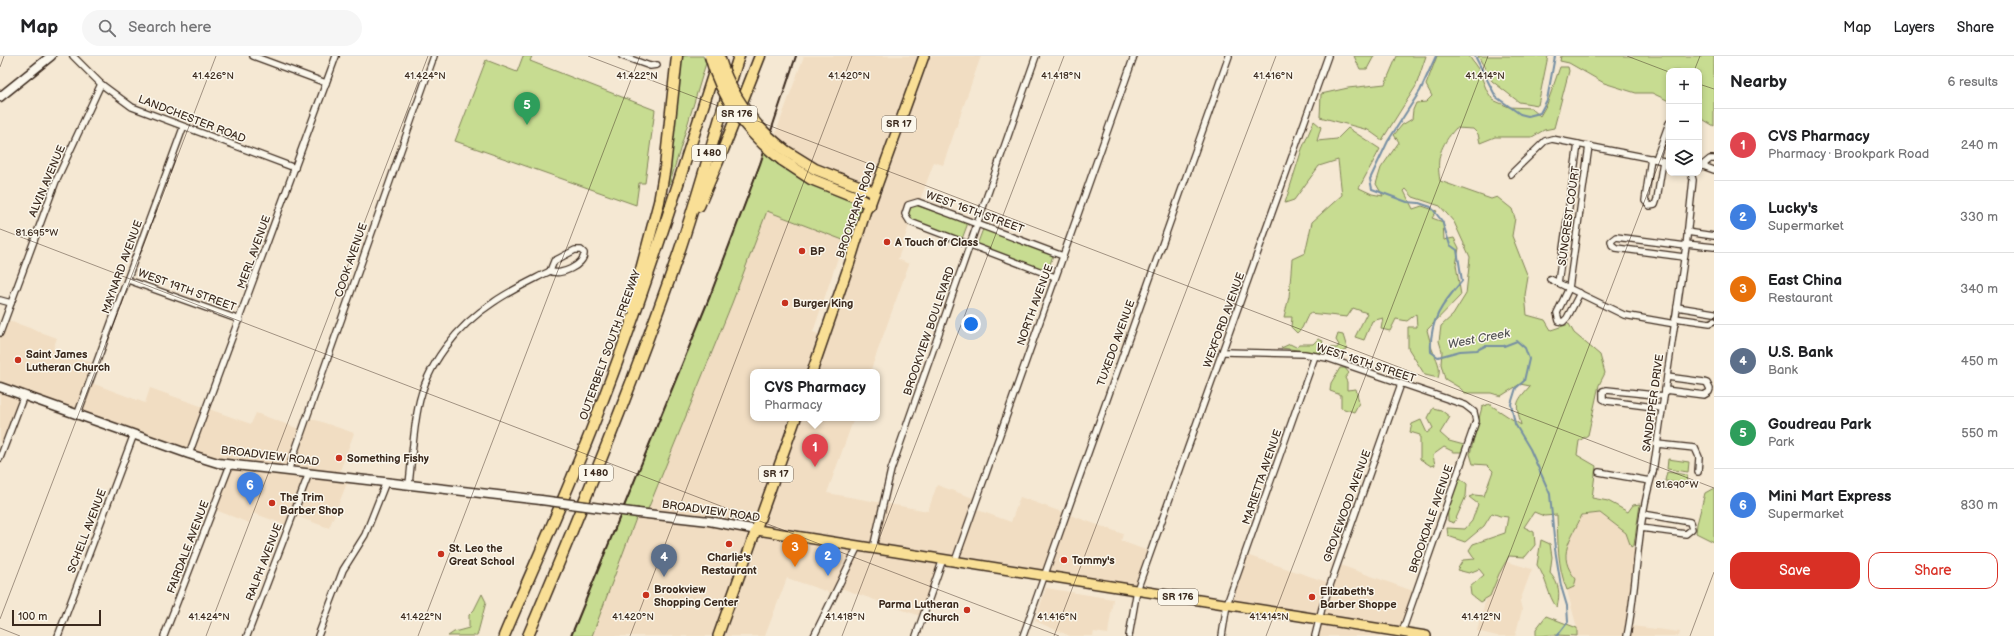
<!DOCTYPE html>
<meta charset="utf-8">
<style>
:root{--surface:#fff;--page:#f6f6f6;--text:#202124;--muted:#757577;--line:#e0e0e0;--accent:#d93025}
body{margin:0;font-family:"Balsamiq Sans",sans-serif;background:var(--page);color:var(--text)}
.controls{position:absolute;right:12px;top:12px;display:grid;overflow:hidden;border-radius:8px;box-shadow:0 2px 6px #0003}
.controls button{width:36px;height:36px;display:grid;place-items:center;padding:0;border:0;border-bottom:1px solid var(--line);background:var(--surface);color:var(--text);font:20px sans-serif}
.scale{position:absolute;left:12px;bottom:10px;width:89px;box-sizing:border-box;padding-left:4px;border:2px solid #3b2a1e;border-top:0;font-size:11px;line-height:14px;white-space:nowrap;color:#3b2a1e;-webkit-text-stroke:3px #fbf7ec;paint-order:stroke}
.you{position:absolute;left:971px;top:268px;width:14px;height:14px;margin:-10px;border:3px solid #fff;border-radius:50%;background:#1a73e8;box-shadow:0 0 0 6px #1a73e833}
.badge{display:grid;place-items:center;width:26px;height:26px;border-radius:50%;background:var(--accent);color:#fff;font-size:13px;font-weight:700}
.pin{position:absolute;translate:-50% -33px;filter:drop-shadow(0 1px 2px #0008)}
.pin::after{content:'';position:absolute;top:21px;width:14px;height:12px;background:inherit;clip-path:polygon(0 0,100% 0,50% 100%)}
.popup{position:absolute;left:750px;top:313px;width:130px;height:52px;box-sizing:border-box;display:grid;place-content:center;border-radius:8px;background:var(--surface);filter:drop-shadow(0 1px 3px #0005);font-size:13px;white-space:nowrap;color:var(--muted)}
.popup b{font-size:15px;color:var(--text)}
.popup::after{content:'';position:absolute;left:50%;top:100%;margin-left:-8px;border:8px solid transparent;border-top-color:var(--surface)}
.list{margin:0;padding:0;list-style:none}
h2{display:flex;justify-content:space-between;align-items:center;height:52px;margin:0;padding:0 16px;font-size:17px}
h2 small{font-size:13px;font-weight:400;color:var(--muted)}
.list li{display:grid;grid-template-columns:26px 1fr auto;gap:12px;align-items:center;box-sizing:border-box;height:72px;padding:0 16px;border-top:1px solid var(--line)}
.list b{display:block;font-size:15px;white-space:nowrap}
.list p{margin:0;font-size:13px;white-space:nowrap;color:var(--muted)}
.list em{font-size:13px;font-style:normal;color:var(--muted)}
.actions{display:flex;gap:8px;padding:12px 16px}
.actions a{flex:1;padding:9px 0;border:1px solid var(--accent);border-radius:12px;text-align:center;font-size:14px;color:var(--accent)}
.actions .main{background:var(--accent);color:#fff}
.icon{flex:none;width:22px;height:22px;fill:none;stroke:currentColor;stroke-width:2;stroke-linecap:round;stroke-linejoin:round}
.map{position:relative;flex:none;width:1714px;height:580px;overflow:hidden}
header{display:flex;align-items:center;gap:24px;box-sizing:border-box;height:56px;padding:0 20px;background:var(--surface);border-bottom:1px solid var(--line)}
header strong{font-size:19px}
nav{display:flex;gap:22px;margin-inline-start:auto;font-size:14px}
.search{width:280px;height:36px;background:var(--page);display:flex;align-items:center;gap:10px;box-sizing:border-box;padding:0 14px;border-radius:22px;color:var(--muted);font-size:15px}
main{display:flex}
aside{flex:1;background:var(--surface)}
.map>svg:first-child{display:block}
.built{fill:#f1ddc2}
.green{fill:#c7dc91;stroke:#818358}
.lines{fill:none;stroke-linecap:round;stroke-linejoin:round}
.stream{stroke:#768fa3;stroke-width:2}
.street-casing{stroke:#3b2a1e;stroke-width:8}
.secondary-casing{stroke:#3b2a1e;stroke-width:11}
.primary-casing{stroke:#3b2a1e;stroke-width:12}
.highway-casing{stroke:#3b2a1e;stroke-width:13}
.street{stroke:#fbf7ec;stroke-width:5.5}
.secondary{stroke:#fbf7ec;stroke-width:8}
.primary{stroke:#f9df96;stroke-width:9}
.highway{stroke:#f9df96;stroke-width:10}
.rail{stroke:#3b2a1e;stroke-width:2}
.secondary-bridge-casing{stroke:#3b2a1e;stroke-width:11;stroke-linecap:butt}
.highway-bridge-casing{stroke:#3b2a1e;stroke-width:13;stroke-linecap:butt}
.secondary-bridge{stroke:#fbf7ec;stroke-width:8}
.highway-bridge{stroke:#f9df96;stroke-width:10}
.ticks{fill:none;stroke:#3b2a1e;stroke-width:1;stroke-opacity:0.45}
.poi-dot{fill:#c8321e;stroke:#fbf7ec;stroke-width:1.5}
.labels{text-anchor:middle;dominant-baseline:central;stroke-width:3;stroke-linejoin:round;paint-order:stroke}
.shield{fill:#fbf7ec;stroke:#75685c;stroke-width:1}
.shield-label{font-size:10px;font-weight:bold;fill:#3b2a1e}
.street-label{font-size:11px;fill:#3b2a1e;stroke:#fbf7ec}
.poi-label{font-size:11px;font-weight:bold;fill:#3b2a1e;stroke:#fbf7ec;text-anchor:start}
.water-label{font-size:12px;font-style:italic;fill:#545456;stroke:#fbf7ec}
.ticks-label{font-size:10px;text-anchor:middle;fill:#3b2a1e;stroke:#fbf7ec;stroke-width:3;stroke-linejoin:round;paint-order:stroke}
</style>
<header>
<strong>Map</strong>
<div class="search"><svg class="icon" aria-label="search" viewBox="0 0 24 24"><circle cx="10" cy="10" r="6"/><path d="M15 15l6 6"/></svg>Search here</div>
<nav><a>Map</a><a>Layers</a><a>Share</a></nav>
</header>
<main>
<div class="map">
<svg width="1714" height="580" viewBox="0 0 1714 580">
<rect width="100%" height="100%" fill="#f5e8d3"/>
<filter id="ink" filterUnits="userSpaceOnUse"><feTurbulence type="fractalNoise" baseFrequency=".025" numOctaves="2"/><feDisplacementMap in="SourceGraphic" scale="8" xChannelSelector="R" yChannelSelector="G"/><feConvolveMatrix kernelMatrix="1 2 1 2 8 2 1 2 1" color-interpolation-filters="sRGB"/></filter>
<g filter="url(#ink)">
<!-- built -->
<g class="built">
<polygon points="804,0 981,0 943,109 934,106 919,147 908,149 910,166 898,203 909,208 870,316 753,316 753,362 854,362 827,437 928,455 937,429 976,443 972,452 1011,466 1020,441 1123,478 1121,485 1151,496 1137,534 943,503 923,561 838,531 834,538 787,522 765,580 590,580 638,457 646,458 732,247 767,155 844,184 813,276 824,280 875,134 828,115 795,97 775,79"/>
<polygon points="5,263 57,282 53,293 96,308 89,326 145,347 150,332 251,368 256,357 302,374 307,361 354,377 338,420 349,422 329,472 293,459 289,470 253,457 249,467 213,453 230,409 24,339 5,390 0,388 0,277"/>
<polygon points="1600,457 1626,477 1631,491 1642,495 1632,570 1680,576 1679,580 1577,580 1577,572 1567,534 1574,531 1568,515 1566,490 1582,459"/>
<polygon points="1246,499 1330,527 1337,508 1416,536 1402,576 1426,580 1315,580 1318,563 1227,548"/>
<polygon points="1501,504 1532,513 1520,545 1522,554 1515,580 1497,580 1477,575 1487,539"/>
<polygon points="1046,532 1113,543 1108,578 1094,576 1093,580 1070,580 1035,565"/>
</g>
<!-- green -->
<g class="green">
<polygon points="523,0 532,0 530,5 655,54 645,127 639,127 636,149 455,85 486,4 517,16"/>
<polygon points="680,0 703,0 706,7 669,130 665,128"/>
<polygon points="1354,0 1374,0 1367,13 1360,13"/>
<polygon points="1397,0 1426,0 1416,30 1382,84 1368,74 1320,61 1321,38 1348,32 1385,28"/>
<path d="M1437 0H1469L1478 13 1487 35 1493 44 1509 51 1531 52 1540 60 1547 48 1560 11H1568L1569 15 1554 72 1544 74 1532 81H1495L1480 87 1478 78 1473 73 1456 72C1440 90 1436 102 1440 125L1491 143 1497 141 1512 153 1515 162 1512 180 1528 221 1525 239 1527 259 1545 264 1551 274 1569 268 1574 277 1600 299 1605 317 1599 329 1588 379 1579 385 1577 399 1596 410 1592 442 1608 445 1628 456 1633 449 1640 448 1634 489 1631 491 1626 477 1600 457 1582 459C1572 482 1555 499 1576 523L1574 531 1567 534C1557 510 1558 484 1557 459L1544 460 1534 456 1524 471 1534 476 1535 489 1525 501 1509 500 1499 518 1490 540 1480 546 1471 539 1470 531 1484 519 1479 513 1469 517 1457 514 1463 504 1475 503 1469 494 1473 488 1505 477 1508 461 1500 460 1492 457 1484 470 1465 486 1448 480 1447 472 1465 473 1472 465 1478 448 1469 441 1474 439 1484 440 1493 415 1487 409 1473 408 1470 398 1482 351 1489 348 1521 369C1516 347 1514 348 1530 330L1520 328 1501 340 1491 337H1465L1460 332 1445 323 1441 308 1442 295 1439 285 1441 270 1453 259 1466 238 1470 201 1454 166 1440 150 1413 141 1406 133 1404 135 1413 153 1422 150 1437 155 1432 162 1443 166 1444 184 1454 182 1459 192 1456 209 1461 239 1427 274C1429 280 1430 287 1432 293 1436 303 1442 311 1438 322L1425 319 1408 292V271H1417L1416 258 1407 265 1396 263 1390 275 1381 273 1383 262 1372 265 1364 284 1355 281 1367 257 1353 252 1347 261 1309 257 1302 272 1297 277 1291 271 1292 261H1284L1289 241 1292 203 1305 197 1312 166 1342 139 1338 104 1319 110 1294 144 1285 147 1302 93 1314 65 1321 71 1317 85 1337 83 1348 72 1380 93 1359 132 1372 138 1383 140 1376 128 1381 112 1399 86 1394 79 1402 69 1412 63 1413 54 1416 47 1426 46 1432 40 1426 29Z"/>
<polygon points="1478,0 1548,0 1538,49 1519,46 1492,25"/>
<polygon points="1561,0 1714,0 1714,70 1699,61 1699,15 1669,15 1669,45 1652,37 1636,37 1604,27 1569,7 1560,5"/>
<polygon points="766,91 773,97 870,149 856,189 767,155 732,247 646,458 638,457 592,580 571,580 710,240"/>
<path d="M915 149 968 167 962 183 910 163C907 156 908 152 915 149Z"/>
<polygon points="983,173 1053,199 1048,215 977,189"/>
<polygon points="1338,278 1343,279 1347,292 1339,299 1281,292 1290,288 1296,291 1300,288 1313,288 1318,283 1323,285 1321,291 1337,292 1339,289 1336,284"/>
<polygon points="1340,312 1345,312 1349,317 1345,322 1347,326 1347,334 1356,333 1359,347 1354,356 1341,352 1341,339 1330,335 1331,327"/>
<polygon points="1433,352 1441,354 1450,361 1440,377 1449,385 1464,389 1462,396 1454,396 1444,391 1433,399 1435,409 1431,410 1420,403 1420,379 1410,376 1412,368 1421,364 1427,377 1433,372 1428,362"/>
<polygon points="1668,403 1689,406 1688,416 1667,413"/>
<polygon points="1667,416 1687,419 1686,428 1665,425"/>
<polygon points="1460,422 1467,428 1466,440 1454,467 1448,465 1447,441"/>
<polygon points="1714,432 1714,486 1696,477 1697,468 1705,437"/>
<path d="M1541 484 1550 488 1552 501 1550 517C1560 529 1560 537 1557 552 1547 538 1547 523 1537 509Z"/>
<polygon points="482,538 486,546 477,580 448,580 454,576 469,572 469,559 474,554"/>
<polygon points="1546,560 1577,572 1577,580 1553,579 1536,580 1536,573"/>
</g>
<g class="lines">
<!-- stream -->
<g class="stream">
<path d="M1436 0 1420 35 1388 85 1370 123 1372 133 1407 146 1419 147 1431 151 1442 165 1450 189 1457 194 1462 225C1442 248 1429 265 1431 296L1438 301 1460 295 1477 294 1485 290H1504L1517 285 1525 292 1529 303 1524 325 1516 332 1511 348 1515 368 1530 393 1550 438 1555 493 1561 530 1567 550 1568 566 1557 580"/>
<polyline points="1475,0 1496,41 1520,58 1528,60 1540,57 1547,44 1555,0"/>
</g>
<!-- street casing -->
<g class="street-casing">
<g id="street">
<polyline points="73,0 101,28 132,51 295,112"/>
<polyline points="253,0 326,27"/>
<polyline points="622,0 650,10 657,9"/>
<polyline points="1651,102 1645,145 1650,150 1655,149 1657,143 1663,105"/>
<polyline points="1656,103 1669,67"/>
<polyline points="1703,110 1714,114"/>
<polyline points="1699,112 1710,103 1714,103"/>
<polyline points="1511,118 1545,85 1552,83 1669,106"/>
<polyline points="1687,176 1714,180"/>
<polyline points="1686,188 1714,191"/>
<path d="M575 194H581L584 197C585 209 559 221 550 215L554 205Z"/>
<polyline points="1684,201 1616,192 1612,189 1611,185 1616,181 1686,190"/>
<polyline points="1055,221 910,166 905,158 908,149 918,146 1063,200"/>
<polyline points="1550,223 1624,259 1675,268"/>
<polyline points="128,224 240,264"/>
<polyline points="1558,227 1578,88"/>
<polyline points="1580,237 1567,262 1563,266 1559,265 1557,257 1569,232 1589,90"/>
<polyline points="0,244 11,247"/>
<polyline points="1677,251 1714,257"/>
<polyline points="1675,262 1710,267 1714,265"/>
<polyline points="0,277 56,125 101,28"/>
<polyline points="1224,296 1304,298 1327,302 1465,349 1474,356 1476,365 1402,576"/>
<polyline points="1665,334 1704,339 1709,336 1710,333 1707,327 1704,326 1667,321"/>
<polyline points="1662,352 1607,345 1603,343 1603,335 1607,334 1664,340"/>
<polyline points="78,357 183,72"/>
<polyline points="1657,388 1695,392 1699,401 1698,416"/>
<polyline points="189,398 336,0"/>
<polyline points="0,402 24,339"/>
<polyline points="288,415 434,0"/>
<polyline points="1599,416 1650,425"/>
<path d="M409 428C412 403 413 377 418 352 426 309 457 270 494 246 511 234 531 225 550 215"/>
<polyline points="1641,472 1686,478 1692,473 1690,466 1643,458"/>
<polyline points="873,492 891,414 1036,0"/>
<polyline points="955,505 1134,0"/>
<polyline points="58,580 134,378"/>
<polyline points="164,580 230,409"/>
<polyline points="247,580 309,417"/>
<polyline points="318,580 343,514 365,479 386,426"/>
<polyline points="814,580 858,490"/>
<polyline points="916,580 943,503"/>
<polyline points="1023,580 1229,0"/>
<polyline points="1129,580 1137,534 1328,0"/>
<polyline points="1222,580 1227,548 1315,300"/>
<polyline points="1315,580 1322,552 1401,328"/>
<path d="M1627 580C1638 526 1636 469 1653 416L1686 190 1693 124 1691 117"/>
</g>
</g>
<!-- secondary casing -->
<g class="secondary-casing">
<g id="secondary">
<polyline points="0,41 51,0"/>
<polyline points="0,331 189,398 218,407 541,444"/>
<polyline points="638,457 709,465 757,474"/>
</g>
</g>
<!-- primary casing -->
<g class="primary-casing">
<g id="primary">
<polyline points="812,316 850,206 866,154 870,149 924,0"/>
<polyline points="757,474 1426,580"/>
<polyline points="718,580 796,362"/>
</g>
</g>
<!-- highway casing -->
<g class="highway-casing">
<g id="highway">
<polyline points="786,95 815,113 874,136"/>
<polyline points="782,104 811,123 856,141 870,149"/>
<polyline points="699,150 723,94 760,0"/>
<polyline points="631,251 659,146 665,111 677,0"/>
<path d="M504 580C536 505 570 431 599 354 643 241 679 125 716 10"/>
<path d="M528 580C582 453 634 326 679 196 701 131 718 65 739 0"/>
</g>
</g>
<!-- street -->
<use href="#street" class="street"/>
<!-- secondary -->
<use href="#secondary" class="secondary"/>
<!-- primary -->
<use href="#primary" class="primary"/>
<!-- highway -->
<use href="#highway" class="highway"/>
<!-- rail -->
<polyline class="rail" points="571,580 710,240 760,108 796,0"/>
<!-- secondary-bridge casing -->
<g class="secondary-bridge-casing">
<polyline id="secondary-bridge" points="541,444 638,457"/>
</g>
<!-- highway-bridge casing -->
<g class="highway-bridge-casing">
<g id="highway-bridge">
<path d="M710 0C721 42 748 78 782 104"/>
<path d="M719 0C730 38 754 71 786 95"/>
</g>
</g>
<!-- secondary-bridge -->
<use href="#secondary-bridge" class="secondary-bridge"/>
<!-- highway-bridge -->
<use href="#highway-bridge" class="highway-bridge"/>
</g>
</g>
<!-- ticks -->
<path class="ticks" d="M588 0 1714 432M1627 0 1669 16M0 11 4 0M1694 15 1700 0M1699 28 1714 33M0 173 1059 580M0 563 216 0M0 572 20 580M206 580 428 0M418 580 640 0M630 580 852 0M842 580 1064 0M1054 580 1276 0M1266 580 1488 0M1478 580 1669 81M1690 580 1714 516"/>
<!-- markers -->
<g class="poi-dot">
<circle cx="887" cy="186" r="4"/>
<circle cx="802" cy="195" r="4"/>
<circle cx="785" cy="247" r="4"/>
<circle cx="18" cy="304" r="4"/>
<circle cx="339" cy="402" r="4"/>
<circle cx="272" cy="447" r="4"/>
<circle cx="729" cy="488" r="4"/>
<circle cx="441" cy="498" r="4"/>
<circle cx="1064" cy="504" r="4"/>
<circle cx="646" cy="539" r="4"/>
<circle cx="1312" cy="541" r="4"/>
<circle cx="967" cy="554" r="4"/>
</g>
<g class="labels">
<!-- shield labels -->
<g class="shield">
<rect x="717" y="50" width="40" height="16" rx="3"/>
<rect x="882" y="60" width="34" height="16" rx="3"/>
<rect x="692" y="89" width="34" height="16" rx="3"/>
<rect x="579" y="409" width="34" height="16" rx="3"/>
<rect x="759" y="410" width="34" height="16" rx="3"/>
<rect x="1158" y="533" width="40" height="16" rx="3"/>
</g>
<g class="shield-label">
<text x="737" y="58">SR 176</text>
<text x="899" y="68">SR 17</text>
<text x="709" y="97">I 480</text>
<text x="596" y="417">I 480</text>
<text x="776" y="418">SR 17</text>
<text x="1178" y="541">SR 176</text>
</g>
<!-- street labels -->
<g class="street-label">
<text transform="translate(192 63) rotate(21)">LANDCHESTER ROAD</text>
<text transform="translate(47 125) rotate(-67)">ALVIN AVENUE</text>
<text transform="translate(856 154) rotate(-71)">BROOKPARK ROAD</text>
<text transform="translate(975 156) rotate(20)">WEST 16TH STREET</text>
<text transform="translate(1569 160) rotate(-82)">SUNCREST COURT</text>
<text transform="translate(254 196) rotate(-70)">MERL AVENUE</text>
<text transform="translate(351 204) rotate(-71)">COOK AVENUE</text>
<text transform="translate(122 211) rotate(-70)">MAYNARD AVENUE</text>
<text transform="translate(187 234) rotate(20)">WEST 19TH STREET</text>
<text transform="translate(1035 249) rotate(-70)">NORTH AVENUE</text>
<text transform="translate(1224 264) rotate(-70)">WEXFORD AVENUE</text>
<text transform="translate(929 275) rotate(-71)">BROOKVIEW BOULEVARD</text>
<text transform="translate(1116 287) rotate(-70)">TUXEDO AVENUE</text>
<text transform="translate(610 289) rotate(-70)">OUTERBELT SOUTH FREEWAY</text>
<text transform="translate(1366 307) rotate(18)">WEST 16TH STREET</text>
<text transform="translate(1653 347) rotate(-82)">SANDPIPER DRIVE</text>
<text transform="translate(270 400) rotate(7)">BROADVIEW ROAD</text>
<text transform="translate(1262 421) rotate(-71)">MARIETTA AVENUE</text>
<text transform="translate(1347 450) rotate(-70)">GROVEWOOD AVENUE</text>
<text transform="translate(711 455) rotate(8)">BROADVIEW ROAD</text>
<text transform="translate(1431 463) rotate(-71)">BROOKDALE AVENUE</text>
<text transform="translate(87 475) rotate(-69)">SCHELL AVENUE</text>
<text transform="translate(188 491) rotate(-69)">FAIRDALE AVENUE</text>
<text transform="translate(264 506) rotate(-69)">RALPH AVENUE</text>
</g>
<!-- poi labels -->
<g class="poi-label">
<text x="895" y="186">A Touch of Class</text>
<text x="810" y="195">BP</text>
<text x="793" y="247">Burger King</text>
<text x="26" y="298">Saint James<tspan x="26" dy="13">Lutheran Church</tspan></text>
<text x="347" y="402">Something Fishy</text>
<text x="280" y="441">The Trim<tspan x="280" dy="13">Barber Shop</tspan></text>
<text x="449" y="492">St. Leo the<tspan x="449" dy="13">Great School</tspan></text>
<text x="729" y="501" text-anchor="middle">Charlie's<tspan x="729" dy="13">Restaurant</tspan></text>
<text x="1072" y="504">Tommy's</text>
<text x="654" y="533">Brookview<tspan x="654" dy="13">Shopping Center</tspan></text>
<text x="1320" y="535">Elizabeth's<tspan x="1320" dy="13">Barber Shoppe</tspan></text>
<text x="959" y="548" text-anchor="end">Parma Lutheran<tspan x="959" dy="13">Church</tspan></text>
</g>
<!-- water labels -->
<g class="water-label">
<text transform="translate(1479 283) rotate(-11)">West Creek</text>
</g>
</g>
<g class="ticks-label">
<text x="637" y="23">41.422°N</text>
<text x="1273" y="23">41.416°N</text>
<text x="1485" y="23">41.414°N</text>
<text x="213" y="23">41.426°N</text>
<text x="425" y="23">41.424°N</text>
<text x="849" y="23">41.420°N</text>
<text x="1061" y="23">41.418°N</text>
<text x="37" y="180">81.695°W</text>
<text x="1677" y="432">81.690°W</text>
<text x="209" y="564">41.424°N</text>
<text x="421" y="564">41.422°N</text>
<text x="633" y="564">41.420°N</text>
<text x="845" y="564">41.418°N</text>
<text x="1057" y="564">41.416°N</text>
<text x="1269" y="564">41.414°N</text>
<text x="1481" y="564">41.412°N</text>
</g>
</svg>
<div class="controls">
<button>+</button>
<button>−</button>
<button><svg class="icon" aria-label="layers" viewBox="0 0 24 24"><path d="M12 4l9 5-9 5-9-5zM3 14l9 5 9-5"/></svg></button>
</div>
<div class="scale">100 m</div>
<div class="you"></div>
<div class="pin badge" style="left:815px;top:411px;background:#e0444e">1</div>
<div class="popup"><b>CVS Pharmacy</b>Pharmacy</div>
<div class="pin badge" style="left:828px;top:520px;background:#3f7fe0">2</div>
<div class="pin badge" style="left:795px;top:511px;background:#e8710a">3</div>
<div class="pin badge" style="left:664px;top:521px;background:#5c6f8a">4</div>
<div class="pin badge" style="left:527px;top:69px;background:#2e9e5b">5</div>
<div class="pin badge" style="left:250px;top:449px;background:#3f7fe0">6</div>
</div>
<aside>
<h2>Nearby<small>6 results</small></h2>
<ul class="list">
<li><span class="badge" style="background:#e0444e">1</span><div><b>CVS Pharmacy</b><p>Pharmacy · Brookpark Road</p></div><em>240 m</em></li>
<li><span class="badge" style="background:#3f7fe0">2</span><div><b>Lucky's</b><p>Supermarket</p></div><em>330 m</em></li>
<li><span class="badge" style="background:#e8710a">3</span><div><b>East China</b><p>Restaurant</p></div><em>340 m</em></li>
<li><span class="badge" style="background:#5c6f8a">4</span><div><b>U.S. Bank</b><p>Bank</p></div><em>450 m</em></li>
<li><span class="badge" style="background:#2e9e5b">5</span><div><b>Goudreau Park</b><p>Park</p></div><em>550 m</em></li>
<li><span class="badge" style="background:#3f7fe0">6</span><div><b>Mini Mart Express</b><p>Supermarket</p></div><em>830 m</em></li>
</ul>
<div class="actions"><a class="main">Save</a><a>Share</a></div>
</aside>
</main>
